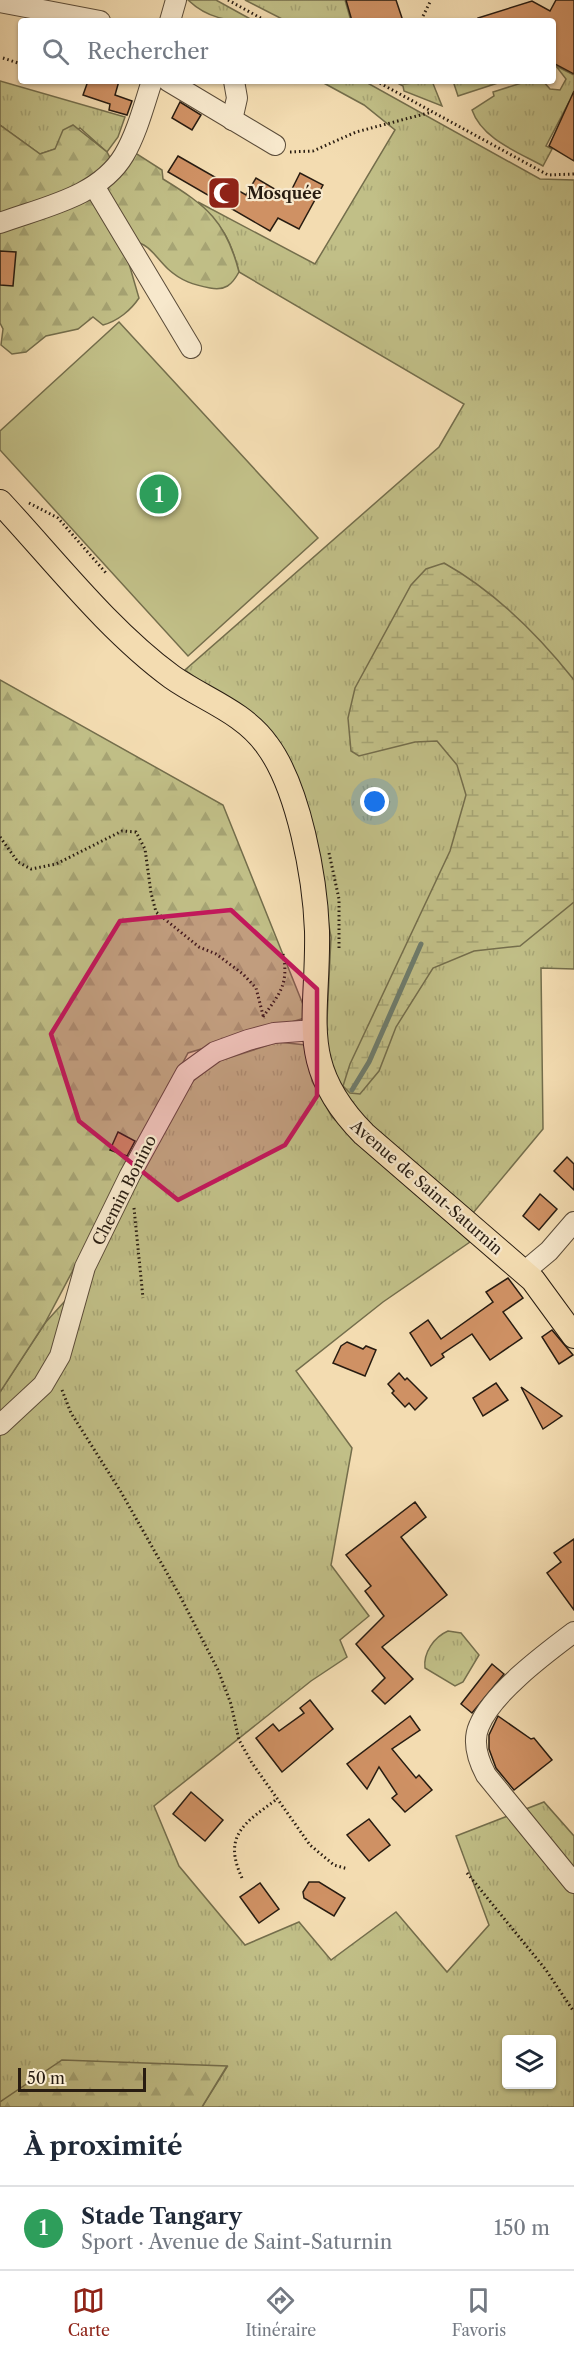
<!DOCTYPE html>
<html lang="fr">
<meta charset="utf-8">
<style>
:root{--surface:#fff;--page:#f6f6f7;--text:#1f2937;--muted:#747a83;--line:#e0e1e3;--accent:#8f2418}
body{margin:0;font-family:"Libre Caslon Text",serif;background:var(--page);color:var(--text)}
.controls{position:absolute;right:18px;bottom:18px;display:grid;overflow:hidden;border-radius:6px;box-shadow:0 2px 4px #0004}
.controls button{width:54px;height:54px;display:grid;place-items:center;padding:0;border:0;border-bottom:2px solid var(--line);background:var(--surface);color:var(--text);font:30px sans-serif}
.scale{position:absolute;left:18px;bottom:15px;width:128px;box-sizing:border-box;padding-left:6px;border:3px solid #281c11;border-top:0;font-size:16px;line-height:21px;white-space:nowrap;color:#281c11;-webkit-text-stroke:4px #f7e8cc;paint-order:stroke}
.you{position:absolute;left:375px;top:802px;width:21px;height:21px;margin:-15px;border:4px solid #fff;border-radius:50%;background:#1a73e8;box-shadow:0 0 0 9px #1a73e833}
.badge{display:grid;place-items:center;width:39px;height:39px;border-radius:50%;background:var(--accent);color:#fff;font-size:20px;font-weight:700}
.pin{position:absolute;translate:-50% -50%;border:3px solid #fff;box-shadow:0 2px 6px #0006}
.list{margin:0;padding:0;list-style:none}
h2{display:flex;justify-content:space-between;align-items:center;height:78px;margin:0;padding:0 24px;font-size:26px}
h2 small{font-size:20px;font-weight:400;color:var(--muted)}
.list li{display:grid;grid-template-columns:39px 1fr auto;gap:18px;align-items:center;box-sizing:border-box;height:84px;padding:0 24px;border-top:2px solid var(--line)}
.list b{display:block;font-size:22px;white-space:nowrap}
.list p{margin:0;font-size:20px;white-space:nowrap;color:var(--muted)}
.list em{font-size:20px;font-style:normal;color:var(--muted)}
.icon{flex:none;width:33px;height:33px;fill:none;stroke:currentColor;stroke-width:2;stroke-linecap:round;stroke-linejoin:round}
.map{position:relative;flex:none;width:574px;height:2107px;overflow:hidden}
.search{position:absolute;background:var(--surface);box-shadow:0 2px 4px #0004;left:18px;right:18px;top:18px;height:66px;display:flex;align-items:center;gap:15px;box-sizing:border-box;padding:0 21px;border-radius:6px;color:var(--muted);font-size:22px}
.sheet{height:162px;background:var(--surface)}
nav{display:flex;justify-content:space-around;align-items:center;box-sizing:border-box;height:84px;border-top:2px solid var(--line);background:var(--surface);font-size:16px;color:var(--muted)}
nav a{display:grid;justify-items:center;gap:3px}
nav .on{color:var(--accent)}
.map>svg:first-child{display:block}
.grass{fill:url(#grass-tufts);stroke:#746e4c;stroke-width:1.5;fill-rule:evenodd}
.forest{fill:url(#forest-firs);stroke:#746e4c;stroke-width:1.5}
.wetland{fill:url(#wetland-marsh);stroke:#746e4c;stroke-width:1.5}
.pitch{fill:#c1bf87;stroke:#746e4c;stroke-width:1.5}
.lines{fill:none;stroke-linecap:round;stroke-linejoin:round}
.stream{stroke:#6e7c6c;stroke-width:5}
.building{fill:#cf9164;stroke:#281c11;stroke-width:1.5}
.minor-casing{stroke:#5b4c39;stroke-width:22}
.major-casing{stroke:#281c11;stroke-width:26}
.path{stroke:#281c11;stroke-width:3;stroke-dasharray:1.5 3;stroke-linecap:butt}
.minor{stroke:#f7e8cc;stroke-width:20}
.major{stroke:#f3dcb1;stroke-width:24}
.marked{fill:#c2185b;fill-opacity:0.2;stroke:#c2185b;stroke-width:4.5;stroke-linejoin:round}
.labels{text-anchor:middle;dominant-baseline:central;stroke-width:4.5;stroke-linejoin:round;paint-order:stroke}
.poi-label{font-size:16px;font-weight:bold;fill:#281c11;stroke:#f7e8cc;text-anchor:start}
.street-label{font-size:16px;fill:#281c11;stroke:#f7e8cc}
</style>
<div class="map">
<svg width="574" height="2107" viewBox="0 0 574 2107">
<defs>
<pattern id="grass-tufts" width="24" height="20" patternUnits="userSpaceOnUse" patternTransform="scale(1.5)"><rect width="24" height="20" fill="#c1bf87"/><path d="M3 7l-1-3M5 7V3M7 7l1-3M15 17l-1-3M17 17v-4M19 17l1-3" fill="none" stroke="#a6a474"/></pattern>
<pattern id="forest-firs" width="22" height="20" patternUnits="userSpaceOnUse" patternTransform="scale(1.5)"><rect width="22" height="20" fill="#c1bf87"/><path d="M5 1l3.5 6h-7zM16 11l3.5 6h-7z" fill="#a6a474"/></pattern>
<pattern id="wetland-marsh" width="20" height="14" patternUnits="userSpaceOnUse" patternTransform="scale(1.5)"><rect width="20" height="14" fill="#c1bf87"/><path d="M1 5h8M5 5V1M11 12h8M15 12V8" fill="none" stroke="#a6a474"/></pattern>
</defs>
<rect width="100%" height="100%" fill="#f3dcb1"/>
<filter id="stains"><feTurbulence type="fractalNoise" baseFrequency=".00333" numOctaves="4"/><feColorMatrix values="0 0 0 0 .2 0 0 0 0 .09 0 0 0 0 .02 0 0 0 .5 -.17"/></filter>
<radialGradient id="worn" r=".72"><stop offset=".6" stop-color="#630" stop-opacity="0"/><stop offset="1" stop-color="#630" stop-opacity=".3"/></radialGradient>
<!-- grass -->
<g class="grass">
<path d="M188 0H216L254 21C228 21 208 19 188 0Z"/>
<polygon points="245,0 345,0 351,21 286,21"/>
<path d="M556 66 574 75V102H569L546 146 552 149 543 166C518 152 482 139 472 110L494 96 493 92 528 81H543L550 89 560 90 566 79Z"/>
<polygon points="0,81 125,117 118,137 107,152 80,128 55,149 40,154 0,125"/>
<path d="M320 81H364L540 179 574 180V969L541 968 543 1129 473 1213 355 1115 337 1083 326 1041 331 937 320 876 299 801 230 702 185 670 439 447 464 404 239 272C230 237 223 228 198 202L315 264 395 130 364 105Z"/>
<polygon points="394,81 404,84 432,81 442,106 404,91 403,86"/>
<polygon points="453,81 504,81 458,96"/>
<path d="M278 1042 306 1045 312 1081 332 1117 470 1242 383 1302 296 1371 352 1448 331 1565 369 1616 340 1640 347 1657 311 1681 154 1806 179 1866 245 1945 299 1922 331 1960 396 1912 447 1972 489 1925 456 1836 544 1802 574 1836V2107H202L227 2067 0 2102V1392L45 1323 95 1268 181 1091 216 1062ZM506 2040H552V2084H506Z"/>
<path d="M448 1631 461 1633 479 1655 463 1682 455 1686 425 1668C423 1653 434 1637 448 1631Z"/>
</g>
<!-- forest -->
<g class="forest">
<path d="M0 125 40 154 55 149 63 130 73 125 107 152 113 163 134 152 162 170 163 179C207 206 226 221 239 272 232 285 225 291 210 288 194 285 181 281 168 269 156 258 150 244 133 241L125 250 139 298C131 310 118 321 103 325L93 317 78 329 46 336 26 352 12 354 1 345 3 329 0 323Z"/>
<polygon points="0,680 223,805 308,1017 188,1053 45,1323 0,1392"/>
<polygon points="62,2060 227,2066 202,2107 0,2107 0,2102"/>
</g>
<!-- wetland -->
<path class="wetland" d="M444 563C494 591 539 636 574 680V902L520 946 474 951 433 968 396 1027 379 1071 360 1094 350 1093 343 1086 350 1064 450 851 466 795 457 765 437 741 415 742 359 756 351 751 348 718 355 688 411 585 426 569Z"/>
<!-- pitch -->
<polygon class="pitch" points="119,322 318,538 188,656 0,450 0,431"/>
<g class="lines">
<!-- stream -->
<polyline class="stream" points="352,1090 369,1062 421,944"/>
</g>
<!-- building -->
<g class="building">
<polygon points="346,0 396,0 403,21 352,21"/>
<polygon points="556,0 574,0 574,74 553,63 553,21 479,21 478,18 532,1 550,11"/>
<polygon points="88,81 119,81 115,95 132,101 127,115 109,110 110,104 83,95"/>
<polygon points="574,91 574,161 549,146"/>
<polygon points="180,102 201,115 192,130 172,118"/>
<polygon points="178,156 246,195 256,178 288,197 300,173 323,185 299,229 278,218 270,231 168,172"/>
<polygon points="0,251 16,252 13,286 0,285"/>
<polygon points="118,1132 135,1141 127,1156 110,1150"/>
<polygon points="567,1157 574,1164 574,1190 554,1171"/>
<polygon points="540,1194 557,1209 539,1230 523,1216"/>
<polygon points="508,1278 523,1298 503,1312 522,1338 490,1360 472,1334 442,1354 444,1357 431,1366 410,1333 428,1320 441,1339 493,1302 486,1292"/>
<polygon points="552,1330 573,1355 559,1364 542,1337"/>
<polygon points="347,1342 363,1349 366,1346 376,1350 365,1376 333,1363 341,1346"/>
<polygon points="399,1373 405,1380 407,1378 427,1398 415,1410 409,1403 405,1407 392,1393 394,1391 388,1384"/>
<polygon points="496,1383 508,1400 483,1416 473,1398"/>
<polygon points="521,1387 562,1416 543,1429"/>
<polygon points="415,1502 426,1517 401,1537 447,1595 382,1647 413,1679 385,1704 372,1691 385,1678 356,1644 384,1616 365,1591 371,1586 346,1555"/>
<polygon points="574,1539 574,1610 547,1573 561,1562 554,1553"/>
<polygon points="492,1664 504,1674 472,1713 461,1704"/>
<polygon points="310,1700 333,1729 282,1772 256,1738 273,1724 279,1731 304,1713 300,1708"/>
<polygon points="410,1716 420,1730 392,1749 416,1778 419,1775 432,1790 405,1812 392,1798 397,1794 379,1767 367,1789 347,1764"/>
<polygon points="498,1716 531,1739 534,1738 552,1760 514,1790 496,1768 489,1749 489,1735"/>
<polygon points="191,1792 223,1820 205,1841 173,1814"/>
<polygon points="369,1819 390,1845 369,1861 347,1835"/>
<polygon points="309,1882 319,1882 345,1898 334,1916 304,1898 303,1892"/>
<polygon points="260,1883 279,1909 259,1923 240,1897"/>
</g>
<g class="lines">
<!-- minor casing -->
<g class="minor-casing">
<g id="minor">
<polyline points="0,2 100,21"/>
<polyline points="170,21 176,0"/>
<polyline points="168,81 275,145"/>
<polyline points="232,120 237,98 234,81"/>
<polyline points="94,186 191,348"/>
<path d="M0 223C43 207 99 197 124 155 137 133 144 105 152 81"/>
<polyline points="524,1272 549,1251 574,1222"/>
<polyline points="0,1425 43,1385 60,1356 85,1267 130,1175 186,1073 215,1052 248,1040 274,1033 314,1030"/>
<path d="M574 1632C546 1653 492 1693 479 1726 472 1742 478 1760 486 1775L574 1883"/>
</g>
</g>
<!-- major casing -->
<g class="major-casing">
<path id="major" d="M0 502C54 560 108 630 172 677 203 699 244 712 267 745 299 788 315 878 317 931 319 1018 295 1064 364 1134L533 1280 574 1336"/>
</g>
<!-- path -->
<g class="path">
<polyline points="228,0 266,21"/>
<polyline points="423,16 431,0"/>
<polyline points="3,58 21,64"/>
<polyline points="376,81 548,175 574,174"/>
<polyline points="290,152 313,151 356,132 432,112"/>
<polyline points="29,503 58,518 106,573"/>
<polyline points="0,837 18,862 31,869 56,864 122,831 136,832 145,849 151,893 156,912 199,947 216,954 243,974 256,988 264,1019"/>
<polyline points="329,853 339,899 339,951"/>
<path d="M263 1017C280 993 289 984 283 954"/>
<polyline points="134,1208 143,1298"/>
<polyline points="62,1390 71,1413 121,1492 180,1596 218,1670 231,1704 239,1740 252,1763 310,1845 334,1865 348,1869"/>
<polyline points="467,1873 546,1970 574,2012"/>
<path d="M242 1878C222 1835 245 1823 277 1799"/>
</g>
<!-- minor -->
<use href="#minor" class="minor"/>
<!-- major -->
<use href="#major" class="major"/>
</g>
<!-- marked area -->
<path class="marked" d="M231 910 317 989V1096L285 1145 178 1200 79 1121 51 1034 120 921Z"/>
<!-- icons -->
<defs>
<g id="mosque-square" transform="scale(1.725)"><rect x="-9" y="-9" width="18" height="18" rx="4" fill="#8f2418" stroke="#f7e8cc"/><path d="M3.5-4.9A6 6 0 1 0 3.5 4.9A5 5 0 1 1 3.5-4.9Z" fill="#fff"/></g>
</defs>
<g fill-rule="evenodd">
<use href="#mosque-square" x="224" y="193"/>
</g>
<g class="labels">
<!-- poi labels -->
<g class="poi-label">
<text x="247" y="193">Mosquée</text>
</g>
<!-- street labels -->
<g class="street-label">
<text transform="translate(427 1187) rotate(41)">Avenue de Saint-Saturnin</text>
<text transform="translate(124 1190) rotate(-63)">Chemin Bonino</text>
</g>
</g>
<rect width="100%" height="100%" filter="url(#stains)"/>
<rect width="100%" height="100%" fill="url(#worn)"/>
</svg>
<div class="controls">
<button><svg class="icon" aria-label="layers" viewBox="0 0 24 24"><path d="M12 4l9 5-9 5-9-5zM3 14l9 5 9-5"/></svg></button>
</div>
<div class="scale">50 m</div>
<div class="you"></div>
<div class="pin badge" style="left:159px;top:494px;background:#2e9e5b">1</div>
<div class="search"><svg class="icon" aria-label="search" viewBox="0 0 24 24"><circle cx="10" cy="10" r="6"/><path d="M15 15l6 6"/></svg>Rechercher</div>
</div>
<section class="sheet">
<h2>À proximité<small></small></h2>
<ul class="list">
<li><span class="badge" style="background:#2e9e5b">1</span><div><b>Stade Tangary</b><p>Sport · Avenue de Saint-Saturnin</p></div><em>150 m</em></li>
</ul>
</section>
<nav>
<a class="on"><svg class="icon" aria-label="map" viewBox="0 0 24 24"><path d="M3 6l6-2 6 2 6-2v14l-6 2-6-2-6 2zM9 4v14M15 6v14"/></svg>Carte</a>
<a><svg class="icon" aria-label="directions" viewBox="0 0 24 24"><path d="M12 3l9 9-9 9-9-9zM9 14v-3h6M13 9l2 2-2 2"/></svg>Itinéraire</a>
<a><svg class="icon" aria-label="saved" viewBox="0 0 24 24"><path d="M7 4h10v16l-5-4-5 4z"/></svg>Favoris</a>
</nav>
